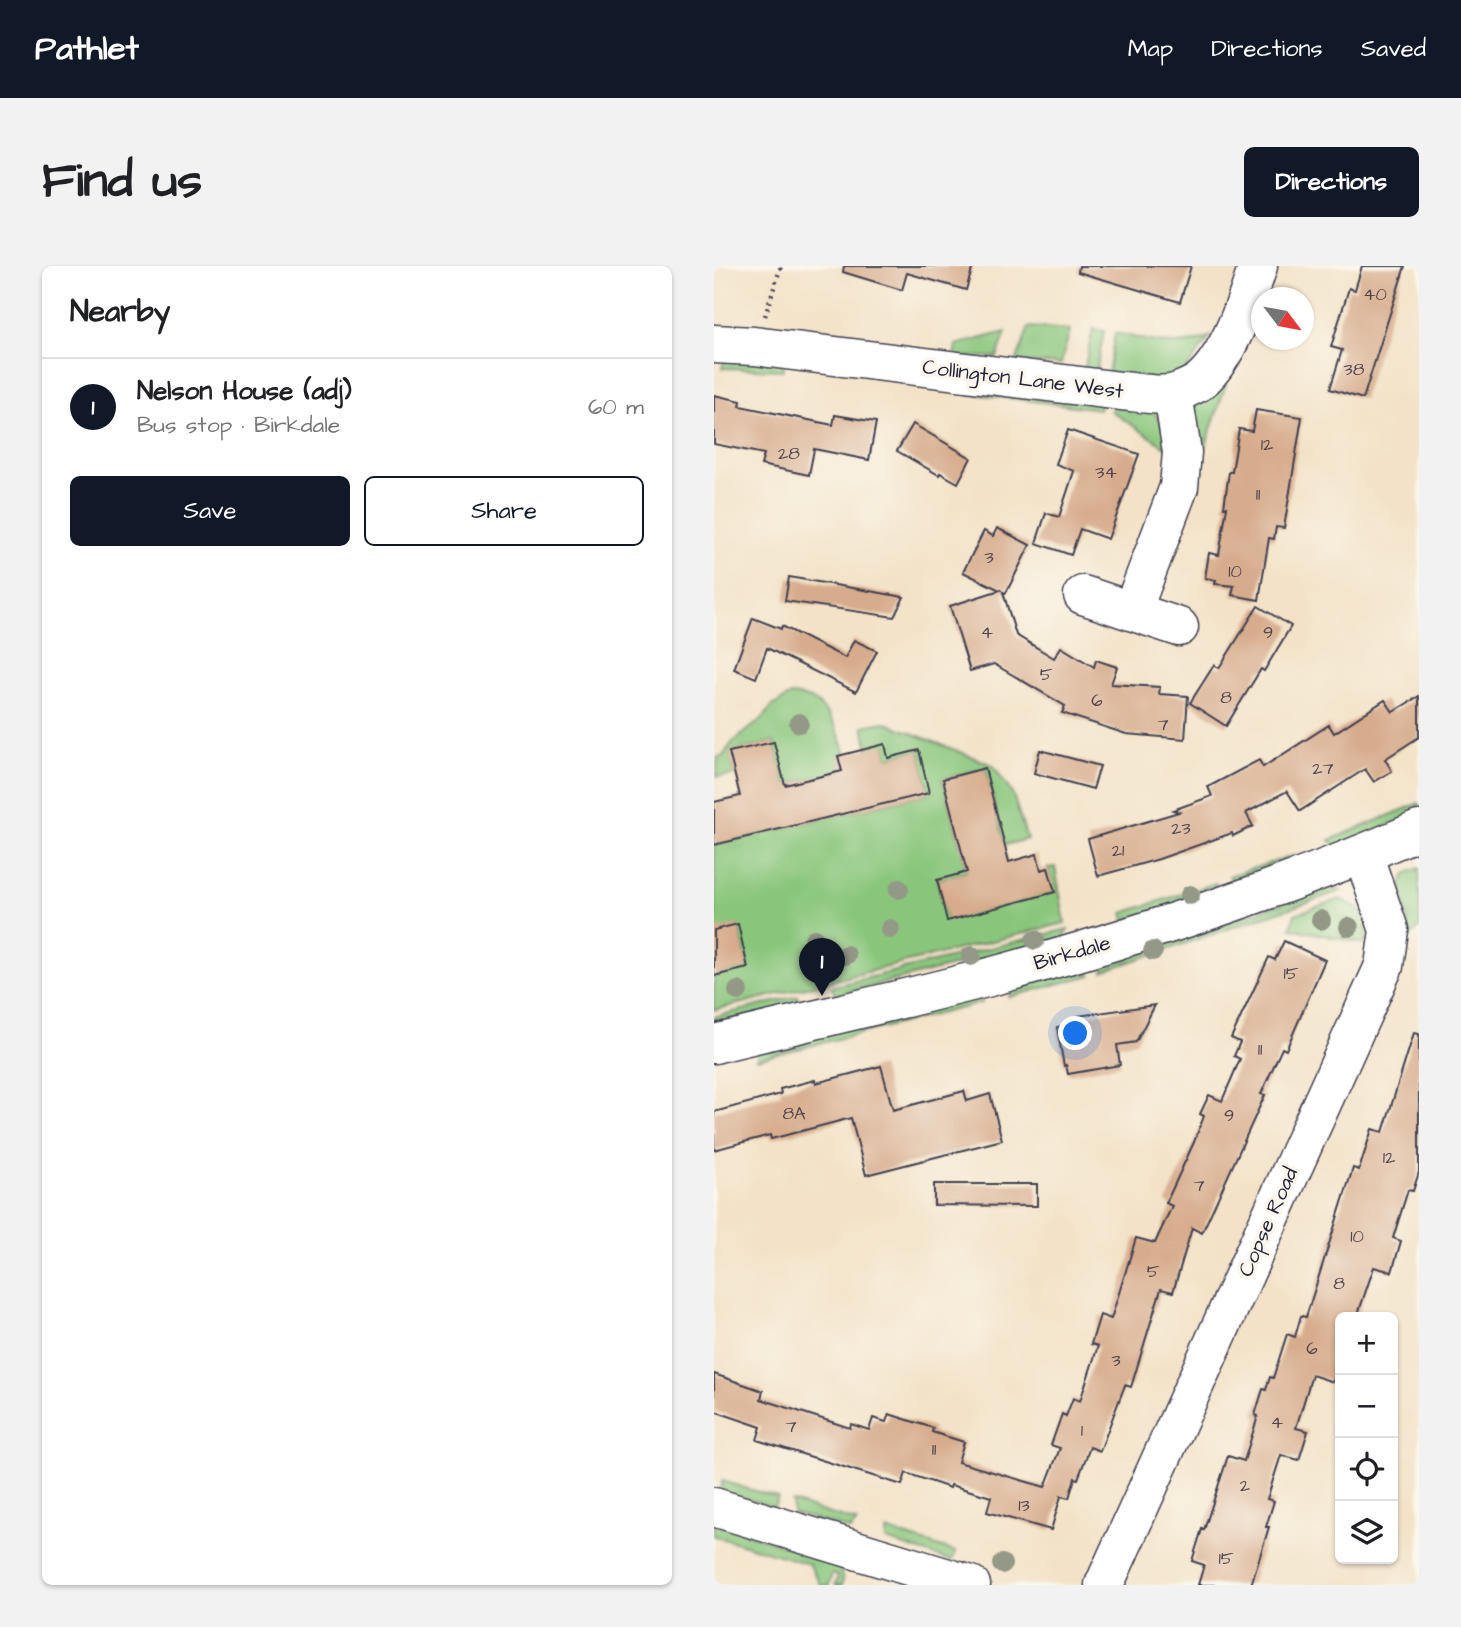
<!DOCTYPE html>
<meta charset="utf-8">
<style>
:root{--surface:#fff;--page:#f2f2f2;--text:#202124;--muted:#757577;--line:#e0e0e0;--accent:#111827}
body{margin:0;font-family:"Architects Daughter",sans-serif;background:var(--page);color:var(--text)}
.controls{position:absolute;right:21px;bottom:21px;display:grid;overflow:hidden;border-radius:10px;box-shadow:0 2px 5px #0004}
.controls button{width:63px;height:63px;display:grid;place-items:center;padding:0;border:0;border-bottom:2px solid var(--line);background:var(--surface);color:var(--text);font:35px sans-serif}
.compass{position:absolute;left:537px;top:21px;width:63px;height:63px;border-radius:50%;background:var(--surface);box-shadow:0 2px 5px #0004;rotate:122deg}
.you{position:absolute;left:362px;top:768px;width:24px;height:24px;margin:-18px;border:5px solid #fff;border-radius:50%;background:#1a73e8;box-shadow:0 0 0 10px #1a73e833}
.badge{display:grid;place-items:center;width:46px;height:46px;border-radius:50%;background:var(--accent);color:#fff;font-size:23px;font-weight:700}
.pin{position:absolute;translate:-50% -58px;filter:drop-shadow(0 2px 4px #0008)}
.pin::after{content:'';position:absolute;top:37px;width:24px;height:21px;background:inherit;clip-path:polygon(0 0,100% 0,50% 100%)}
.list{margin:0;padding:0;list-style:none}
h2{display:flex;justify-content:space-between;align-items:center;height:91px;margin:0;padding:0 28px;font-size:30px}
h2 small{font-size:23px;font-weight:400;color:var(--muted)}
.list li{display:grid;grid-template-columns:46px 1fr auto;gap:21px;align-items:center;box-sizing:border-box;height:98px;padding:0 28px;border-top:2px solid var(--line)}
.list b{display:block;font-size:26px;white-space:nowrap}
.list p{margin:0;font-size:23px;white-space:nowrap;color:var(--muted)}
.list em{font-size:23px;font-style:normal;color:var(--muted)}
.actions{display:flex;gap:14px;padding:21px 28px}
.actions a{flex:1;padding:16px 0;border:2px solid var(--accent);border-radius:10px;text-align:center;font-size:24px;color:var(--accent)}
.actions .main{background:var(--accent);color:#fff}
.icon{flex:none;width:38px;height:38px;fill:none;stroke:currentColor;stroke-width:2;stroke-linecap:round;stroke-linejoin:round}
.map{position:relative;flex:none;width:705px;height:1319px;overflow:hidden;border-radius:10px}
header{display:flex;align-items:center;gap:42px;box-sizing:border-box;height:98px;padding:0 35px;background:var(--accent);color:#fff}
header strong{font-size:33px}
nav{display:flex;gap:38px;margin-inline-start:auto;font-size:24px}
.intro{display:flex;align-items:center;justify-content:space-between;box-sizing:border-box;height:168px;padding:0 42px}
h1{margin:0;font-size:49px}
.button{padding:18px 32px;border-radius:10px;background:var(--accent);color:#fff;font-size:24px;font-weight:700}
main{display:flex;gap:42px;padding:0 42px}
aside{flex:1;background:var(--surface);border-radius:10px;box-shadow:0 2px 5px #0004}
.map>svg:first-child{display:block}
.green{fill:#89c67c;stroke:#56745c;stroke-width:2}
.building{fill:#d7ac8c}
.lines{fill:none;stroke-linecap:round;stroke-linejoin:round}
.minor-casing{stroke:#413f50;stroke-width:41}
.path{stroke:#413f50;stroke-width:4.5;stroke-dasharray:2 5;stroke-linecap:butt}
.minor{stroke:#fff;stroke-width:38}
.tree{fill:#949887}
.labels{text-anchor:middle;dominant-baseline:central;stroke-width:7;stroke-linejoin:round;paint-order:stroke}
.number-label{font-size:18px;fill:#4f444f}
.street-label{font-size:21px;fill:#22223b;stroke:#fbf7ec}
</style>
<header>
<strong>Pathlet</strong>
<nav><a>Map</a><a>Directions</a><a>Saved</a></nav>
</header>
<div class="intro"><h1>Find us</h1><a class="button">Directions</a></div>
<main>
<aside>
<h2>Nearby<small></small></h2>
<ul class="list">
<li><span class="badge">1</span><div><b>Nelson House (adj)</b><p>Bus stop · Birkdale</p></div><em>60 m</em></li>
</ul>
<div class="actions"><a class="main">Save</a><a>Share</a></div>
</aside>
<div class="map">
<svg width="705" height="1319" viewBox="0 0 705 1319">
<rect width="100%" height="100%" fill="#fbf7ec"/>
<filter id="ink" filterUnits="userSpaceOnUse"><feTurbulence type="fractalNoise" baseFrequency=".0143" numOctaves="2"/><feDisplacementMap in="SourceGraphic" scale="14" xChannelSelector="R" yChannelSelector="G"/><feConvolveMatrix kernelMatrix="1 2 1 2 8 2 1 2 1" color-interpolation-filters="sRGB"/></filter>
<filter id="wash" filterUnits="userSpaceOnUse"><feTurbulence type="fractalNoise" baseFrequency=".00686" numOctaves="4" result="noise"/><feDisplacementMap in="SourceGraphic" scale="28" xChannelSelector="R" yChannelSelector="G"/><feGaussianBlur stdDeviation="1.57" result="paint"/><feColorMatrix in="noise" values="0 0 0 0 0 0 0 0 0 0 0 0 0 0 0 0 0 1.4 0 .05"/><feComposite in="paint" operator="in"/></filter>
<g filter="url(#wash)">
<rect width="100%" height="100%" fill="#f3e2c7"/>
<!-- green -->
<g class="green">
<polygon points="315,61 356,64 347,98 302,96"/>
<polygon points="379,63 390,65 382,106 370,104"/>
<polygon points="292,66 283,91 240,91 242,79"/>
<path d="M401 67C436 74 462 86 497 70L469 107 450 114 394 107Z"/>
<polygon points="11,91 69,96 69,104 8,102"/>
<polygon points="250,117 389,135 385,143 251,127"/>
<polygon points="508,117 512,118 491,182 479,178 474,143"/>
<polygon points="402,137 436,141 450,160 456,184 397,145"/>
<path d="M77 429C84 430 93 431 99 434 117 446 126 469 132 488L125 490 128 505 71 519 60 476 16 486 21 509 3 511 4 491 9 490 18 477 49 452 58 440Z"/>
<polygon points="170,456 279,499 299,529 313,573 291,579 271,502 229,513 253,606 223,614 233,654 340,626 334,602 341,601 351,657 0,744 0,710 34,701 24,659 2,664 0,579 215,527 205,484 174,492 171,479 154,483 149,460"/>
<polygon points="705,537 705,547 622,581 616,574"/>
<polygon points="579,590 578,597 521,618 515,610"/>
<polygon points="705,602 705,662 696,671 687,617 693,607"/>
<polygon points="502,617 500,625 411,654 409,647"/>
<polygon points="617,621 627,625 389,705 393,696"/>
<polygon points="626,633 644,642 654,657 651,678 577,662 581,648"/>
<polygon points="354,663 350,672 122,729 117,721"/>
<polygon points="371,702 377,709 295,731 297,720"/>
<polygon points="84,730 85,739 0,760 0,751"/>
<polygon points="261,730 268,737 43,793 43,784"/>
<polygon points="8,1215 64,1232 60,1241 7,1225"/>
<polygon points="78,1236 143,1256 136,1264 79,1247"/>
<polygon points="0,1256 126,1299 129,1315 128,1319 121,1319 124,1310 118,1308 115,1319 107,1319 95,1298 0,1270"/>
<polygon points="172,1264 242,1286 238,1295 172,1274"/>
</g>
<g id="blocks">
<!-- building -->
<g class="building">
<polygon points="130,0 259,0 252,24 193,7 188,24 129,6"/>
<polygon points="365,0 477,0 466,36 364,6"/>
<polygon points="648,0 691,0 649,133 616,123 628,84 617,81 635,22 641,24"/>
<polygon points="0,129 27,135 26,140 119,159 121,149 162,156 155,194 100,183 95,209 47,199 50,188 0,178"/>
<polygon points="542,144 588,151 570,262 562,261 560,273 555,272 545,334 518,329 520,320 501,318 502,314 491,312 495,287 505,289 513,241 510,241 515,206 518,206 525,163 538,165"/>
<polygon points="199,158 257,192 244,217 226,207 225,209 183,185"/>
<polygon points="354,164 425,188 394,273 366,263 357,289 322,277 332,247 345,251 360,205 342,198"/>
<polygon points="283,262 316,279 292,327 289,326 302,369 340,392 347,381 380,401 382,394 403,401 397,418 446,421 445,428 474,430 471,473 412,468 348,447 351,440 280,398 256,405 236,340 286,324 249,306 270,265 279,270"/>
<polygon points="75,311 190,331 180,351 71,335"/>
<polygon points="544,340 577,360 550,405 547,403 512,460 476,437 500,399 505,402"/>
<polygon points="39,352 67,363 68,360 131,392 140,374 163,385 142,426 53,382 42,412 20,403"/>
<polygon points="705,430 705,471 671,493 678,505 660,516 651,503 586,545 573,525 532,547 539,560 519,570 518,567 445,593 384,610 374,573 465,546 459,544 498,530 494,521 545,494 549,501 615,459 620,467 671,434 679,446"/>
<polygon points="60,476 71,519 128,505 124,490 171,478 174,492 205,484 215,527 0,579 0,536 26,530 15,486"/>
<polygon points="326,484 386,500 379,523 320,507"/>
<polygon points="271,502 295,596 323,588 327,604 334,602 341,626 233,655 223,614 253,606 229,513"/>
<polygon points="24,658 34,702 0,710 0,664"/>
<polygon points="570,675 611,694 572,784 568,782 547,828 551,829 488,967 478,962 459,1026 447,1023 417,1121 411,1119 386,1185 376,1181 364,1213 361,1212 355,1232 347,1230 337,1264 273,1246 277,1231 237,1219 236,1222 192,1207 188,1219 43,1174 47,1161 0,1145 0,1108 49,1125 47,1133 136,1162 137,1158 155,1164 159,1152 172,1156 175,1148 219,1162 218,1166 250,1176 244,1196 331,1221 346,1182 337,1179 348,1148 352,1150 359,1132 366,1135 384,1080 377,1078 386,1049 397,1053 422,972 441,977 458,940 452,937 480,876 490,850 486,848 495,829 508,835 526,793 520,790 526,776 517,772 555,691 561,694"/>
<polygon points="441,739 422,776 403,779 406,799 354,808 352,799 350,800 343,761 365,757 363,750"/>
<polygon points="700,767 705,768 705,906 699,925 694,924 679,972 687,975 678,1006 660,1001 643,1051 626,1051 626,1092 619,1116 598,1109 582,1162 594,1165 585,1194 567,1189 553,1233 560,1235 552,1261 555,1261 537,1319 484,1319 490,1299 478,1295 488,1263 490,1264 514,1190 530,1195 544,1150 541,1149 549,1123 552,1124 556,1111 559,1112 573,1068 581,1071 587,1050 592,1051 639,902 645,904 658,863 669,866"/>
<polygon points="167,800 179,844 250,825 253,835 276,828 288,874 152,909 137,852 57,873 56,869 0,884 0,846 67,828 66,823 101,814 102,817"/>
<polygon points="220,918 323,918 323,940 220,939"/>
</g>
</g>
</g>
<g filter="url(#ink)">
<use href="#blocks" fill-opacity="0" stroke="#413f50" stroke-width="2"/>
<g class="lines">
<!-- minor casing -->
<g class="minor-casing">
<g id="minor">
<path d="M0 78 40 80 407 125C423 126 446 131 461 127 469 124 480 120 486 115 515 91 533 35 544 0"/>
<polyline points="369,329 465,361"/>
<polyline points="418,345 465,221 468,186 459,128"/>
<path d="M0 778C89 756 179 736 268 713 417 673 564 625 705 564"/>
<polyline points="0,1241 257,1319"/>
<polyline points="390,1319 670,700 675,664 649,588"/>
</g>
</g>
<!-- path -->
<polyline class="path" points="51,50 67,0"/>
<!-- minor -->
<use href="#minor" class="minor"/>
</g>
<!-- trees -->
<g class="tree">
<circle cx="85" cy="457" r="10"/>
<circle cx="185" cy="623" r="10"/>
<circle cx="476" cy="629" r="10"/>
<circle cx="607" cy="654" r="10"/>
<circle cx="635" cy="661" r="10"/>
<circle cx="176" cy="663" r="10"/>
<circle cx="100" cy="673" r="10"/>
<circle cx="321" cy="674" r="10"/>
<circle cx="439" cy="685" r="10"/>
<circle cx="132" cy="689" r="10"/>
<circle cx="257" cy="690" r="10"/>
<circle cx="24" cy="725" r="10"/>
<circle cx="288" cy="1298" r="10"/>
</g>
</g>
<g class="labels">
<!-- number labels -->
<g class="number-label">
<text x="661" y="28">40</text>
<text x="640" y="103">38</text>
<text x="553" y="178">12</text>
<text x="75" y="187">28</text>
<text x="392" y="206">34</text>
<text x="544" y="228">11</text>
<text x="275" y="291">3</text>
<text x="521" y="305">10</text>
<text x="273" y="366">4</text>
<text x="554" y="366">9</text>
<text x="332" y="408">5</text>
<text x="512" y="431">8</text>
<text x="383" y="434">6</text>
<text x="449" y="458">7</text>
<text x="609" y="502">27</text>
<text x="467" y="562">23</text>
<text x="404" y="584">21</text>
<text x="577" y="707">15</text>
<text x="546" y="783">11</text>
<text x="80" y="847">8A</text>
<text x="515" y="849">9</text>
<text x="675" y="891">12</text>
<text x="485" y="919">7</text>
<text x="643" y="970">10</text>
<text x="439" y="1005">5</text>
<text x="625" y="1017">8</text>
<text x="598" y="1082">6</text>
<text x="402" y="1094">3</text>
<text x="563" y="1156">4</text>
<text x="77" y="1160">7</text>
<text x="368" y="1164">1</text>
<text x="220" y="1183">11</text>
<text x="531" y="1219">2</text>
<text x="310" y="1239">13</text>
<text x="512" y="1292">15</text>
</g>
<!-- street labels -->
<g class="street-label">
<text transform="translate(309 113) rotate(7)">Collington Lane West</text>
<text transform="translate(358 687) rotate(-16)">Birkdale</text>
<text transform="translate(554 956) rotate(-66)">Copse Road</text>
</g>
</g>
</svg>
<div class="controls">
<button>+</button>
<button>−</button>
<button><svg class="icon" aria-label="locate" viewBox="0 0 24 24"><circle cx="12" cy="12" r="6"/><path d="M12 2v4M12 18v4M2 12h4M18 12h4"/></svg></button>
<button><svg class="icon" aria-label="layers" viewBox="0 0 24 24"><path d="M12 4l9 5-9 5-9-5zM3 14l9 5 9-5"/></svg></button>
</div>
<svg class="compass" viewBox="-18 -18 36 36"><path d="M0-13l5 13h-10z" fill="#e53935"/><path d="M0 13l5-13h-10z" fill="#757577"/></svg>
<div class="you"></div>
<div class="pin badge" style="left:108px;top:730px">1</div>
</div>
</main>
